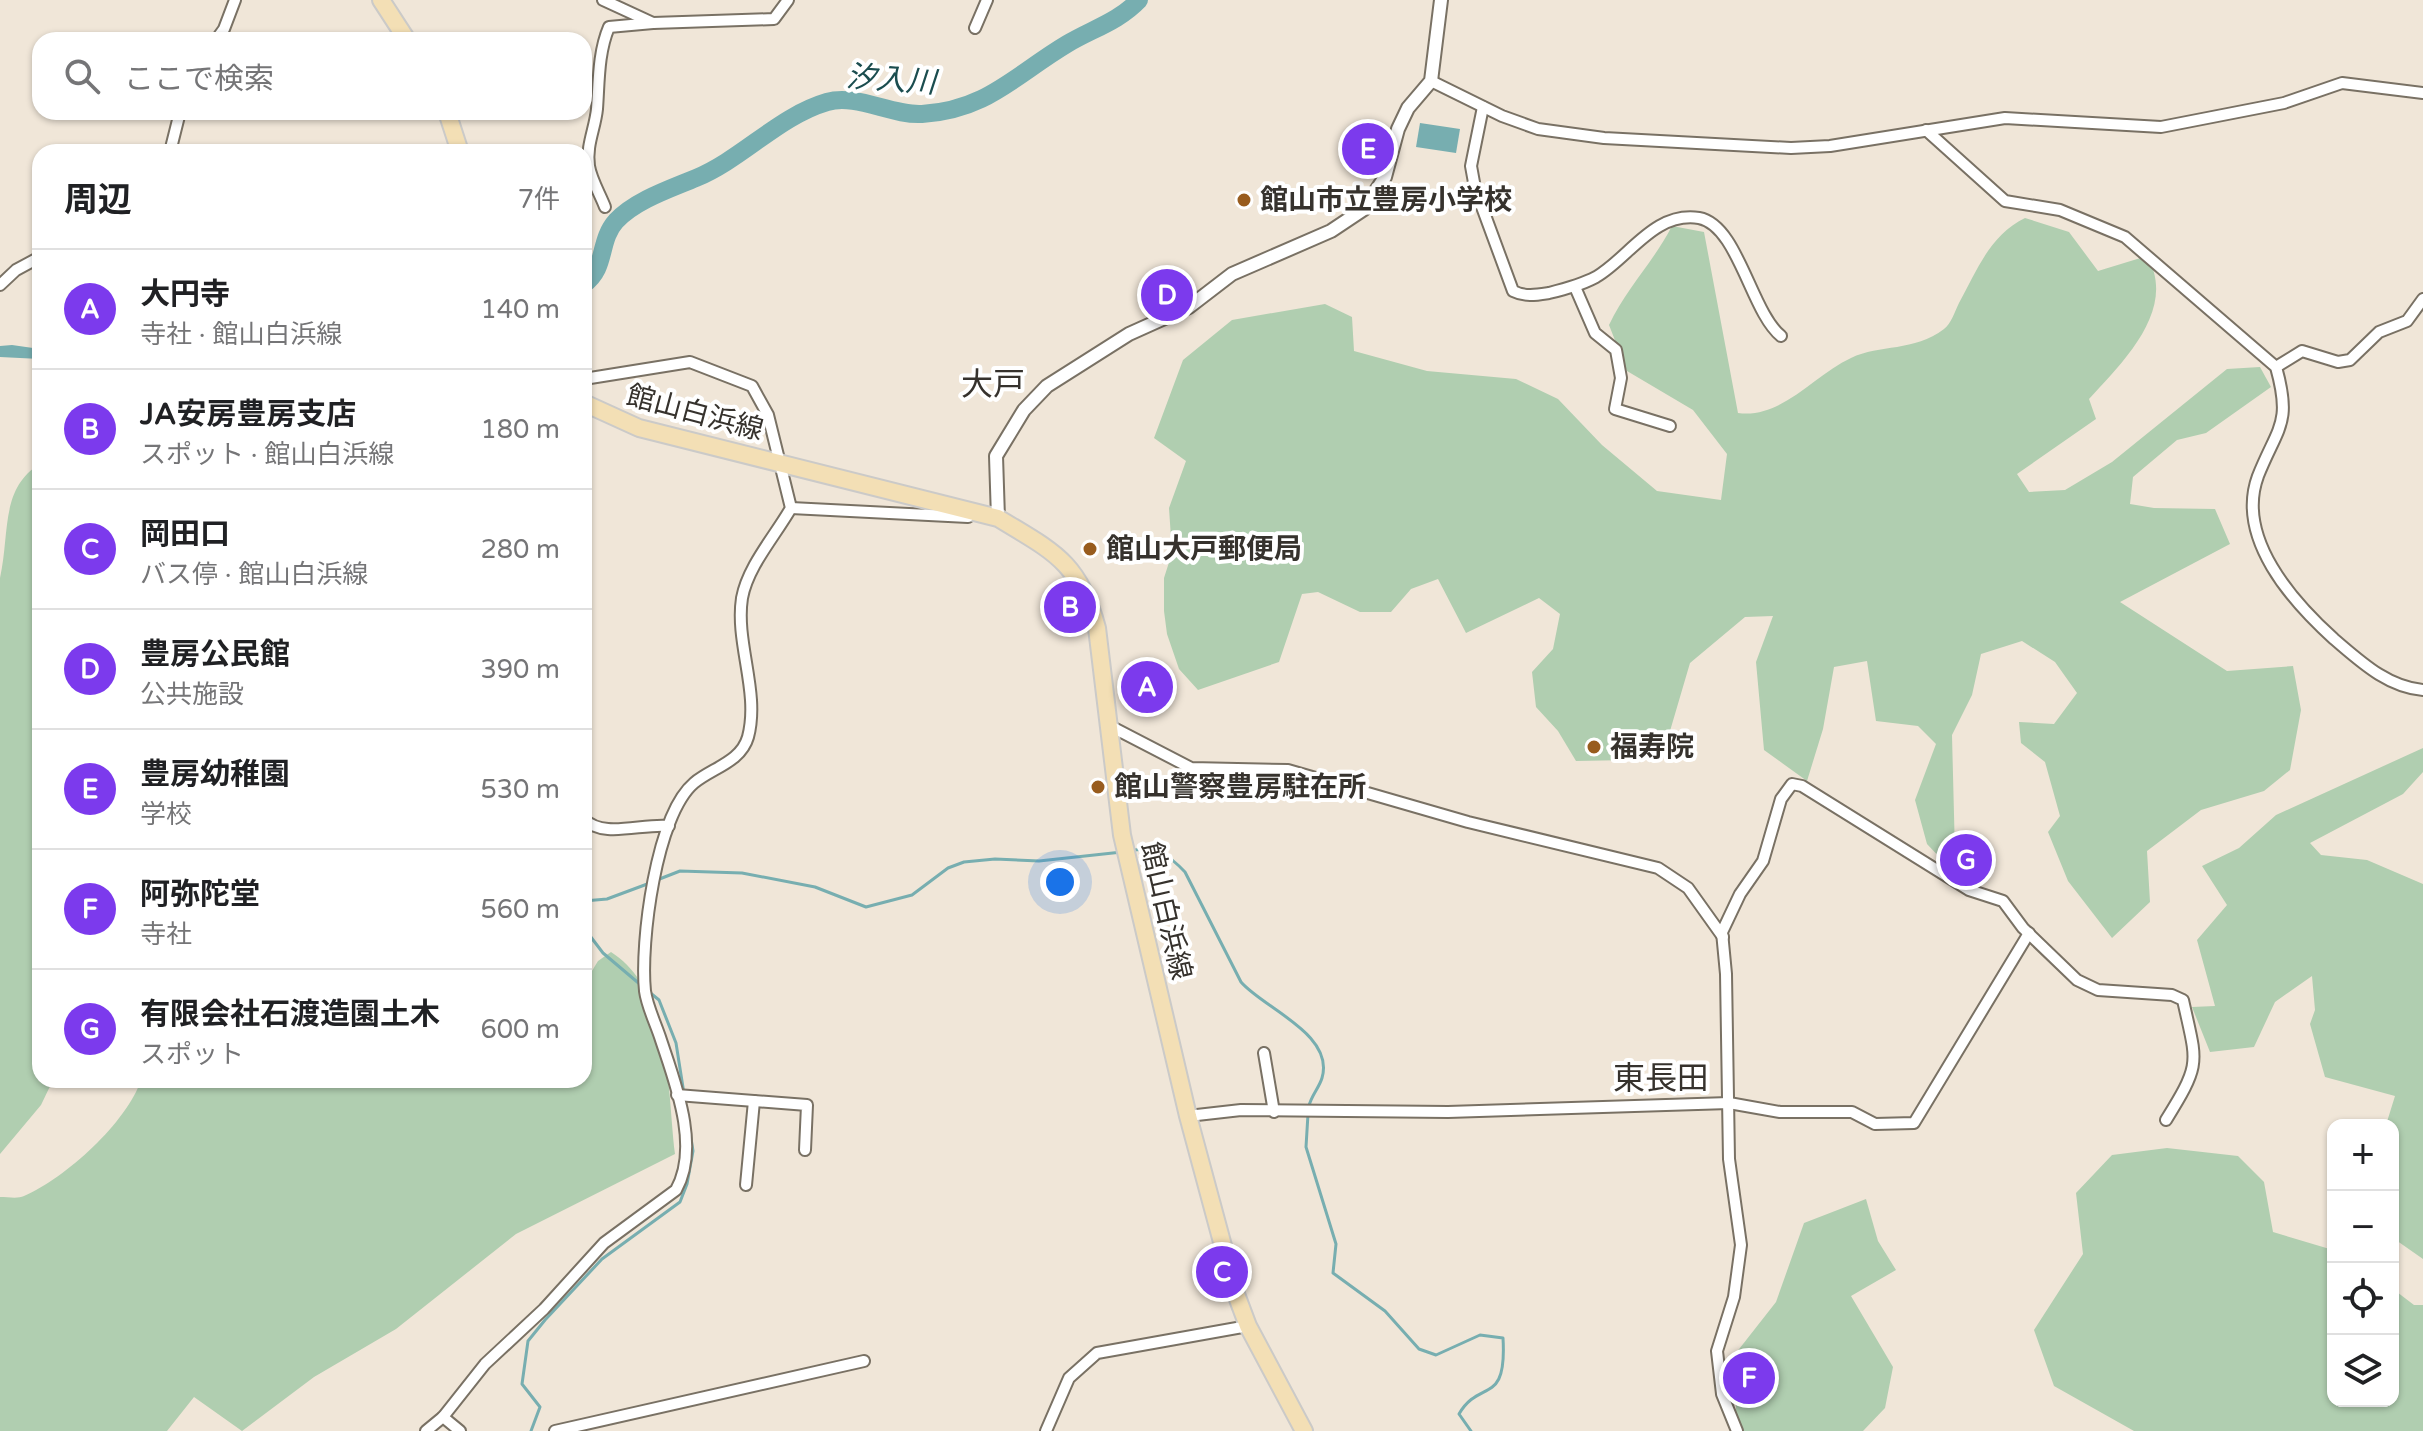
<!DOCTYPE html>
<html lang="ja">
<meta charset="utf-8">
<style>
:root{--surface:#fff;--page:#f6f6f6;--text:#202124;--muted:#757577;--line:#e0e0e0;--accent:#7c3aed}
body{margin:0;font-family:"Varela Round","Noto Sans JP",sans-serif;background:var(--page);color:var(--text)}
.controls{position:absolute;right:24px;bottom:24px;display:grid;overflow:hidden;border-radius:16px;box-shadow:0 2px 6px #0004}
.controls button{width:72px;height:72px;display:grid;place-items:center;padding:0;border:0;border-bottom:2px solid var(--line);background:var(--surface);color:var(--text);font:40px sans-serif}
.you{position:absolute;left:1060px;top:882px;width:28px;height:28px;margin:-20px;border:6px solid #fff;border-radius:50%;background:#1a73e8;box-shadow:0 0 0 12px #1a73e833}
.badge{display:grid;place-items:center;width:52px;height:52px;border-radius:50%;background:var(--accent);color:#fff;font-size:26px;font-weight:700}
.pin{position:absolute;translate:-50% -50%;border:4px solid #fff;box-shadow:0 2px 8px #0006}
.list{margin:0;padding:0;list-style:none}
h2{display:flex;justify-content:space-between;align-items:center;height:104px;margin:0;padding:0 32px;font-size:34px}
h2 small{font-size:26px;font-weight:400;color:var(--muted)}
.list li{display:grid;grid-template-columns:52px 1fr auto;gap:24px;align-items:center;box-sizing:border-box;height:120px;padding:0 32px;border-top:2px solid var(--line)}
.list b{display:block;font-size:30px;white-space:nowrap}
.list p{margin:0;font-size:26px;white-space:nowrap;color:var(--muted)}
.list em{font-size:26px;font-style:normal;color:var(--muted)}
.icon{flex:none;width:44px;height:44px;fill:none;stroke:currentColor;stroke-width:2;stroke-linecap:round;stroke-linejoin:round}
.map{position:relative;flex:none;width:2423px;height:1431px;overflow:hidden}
.search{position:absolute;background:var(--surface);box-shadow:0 2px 6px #0004;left:32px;top:32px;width:560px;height:88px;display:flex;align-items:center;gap:20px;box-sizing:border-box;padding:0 28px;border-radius:24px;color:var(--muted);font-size:30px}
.panel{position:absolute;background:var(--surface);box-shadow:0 2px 6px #0004;left:32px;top:144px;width:560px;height:944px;border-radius:24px}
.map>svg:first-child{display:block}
.green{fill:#b0ceb0}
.water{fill:#77aeb0}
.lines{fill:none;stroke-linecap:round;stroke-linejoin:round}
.stream{stroke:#77aeb0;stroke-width:3}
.river{stroke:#77aeb0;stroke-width:18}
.minor-casing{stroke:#797164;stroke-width:14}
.tertiary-casing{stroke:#797164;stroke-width:16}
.primary-casing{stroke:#cbcac8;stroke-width:20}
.minor{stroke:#fff;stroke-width:10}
.tertiary{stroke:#fff;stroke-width:12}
.primary{stroke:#f3dfb5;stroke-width:16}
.poi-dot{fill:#985c1e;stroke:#fff;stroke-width:3}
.labels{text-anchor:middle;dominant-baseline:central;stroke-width:8;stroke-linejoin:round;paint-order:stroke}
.poi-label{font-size:28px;font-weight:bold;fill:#36322d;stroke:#fff;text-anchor:start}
.street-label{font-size:28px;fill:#36322d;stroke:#fff}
.water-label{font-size:30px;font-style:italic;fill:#1b4d4f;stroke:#fff}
.quarter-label{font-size:32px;fill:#36322d;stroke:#fff}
</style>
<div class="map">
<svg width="2423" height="1431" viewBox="0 0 2423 1431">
<rect width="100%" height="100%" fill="#f0e6d8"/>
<!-- green -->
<g class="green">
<path d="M2025 218 2069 232 2098 271 2147 256C2178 309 2123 362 2089 399L2096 419 2017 474 2029 492 2065 490 2112 462 2227 369 2260 367 2271 387 2206 433 2177 440 2133 477 2130 504 2154 508 2215 509 2230 544 2120 602 2227 671 2293 666 2301 710 2290 770 2264 791 2201 810 2147 851 2150 902 2112 938 2068 881 2048 832 2060 816 2045 762 2021 743 2019 722 2054 724 2077 693 2055 662 2022 641 1981 654 1972 695 1952 735 1955 854 1945 863 1927 844 1915 800 1936 744 1918 726 1876 721 1867 661 1834 667 1823 729 1807 781 1764 750 1756 662 1773 616 1745 617 1690 663 1670 731 1629 760 1576 761 1558 731 1536 707 1532 672 1553 649 1560 614 1539 598 1466 633 1438 579 1411 589 1391 612H1360L1318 592 1302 594 1279 662 1198 690 1179 669 1167 634 1164 611V578L1172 553 1169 508 1186 461 1154 438 1183 360 1232 320 1325 304 1352 317 1354 351 1427 371 1516 379 1558 399 1602 445 1657 491 1721 500 1727 454 1693 410 1627 371 1609 325C1626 289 1654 261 1672 226L1704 232 1738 413C1782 419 1814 375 1851 358 1880 344 1914 352 1944 329 1951 324 1955 311 1959 303 1977 270 1990 235 2025 218Z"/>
<path d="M40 464V1080H53L41 1105 0 1154V578C10 533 0 488 40 464Z"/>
<polygon points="2423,748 2423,772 2403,794 2310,843 2321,855 2367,860 2423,884 2423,1259 2393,1238 2393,1125 2386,1125 2395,1096 2325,1077 2310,1024 2315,1010 2312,976 2275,1002 2254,1047 2210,1052 2192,1007 2215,1006 2197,940 2227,905 2202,866 2239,848 2276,815"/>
<path d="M611 952C672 991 667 1089 675 1154L516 1234 396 1329 314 1377 242 1431 194 1397 167 1431H0V1197C8 1197 18 1199 24 1196 66 1178 127 1122 141 1080H584V984L598 961Z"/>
<polygon points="2167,1148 2238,1156 2264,1182 2273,1232 2333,1250 2333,1401 2393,1401 2393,1289 2414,1305 2423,1305 2423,1431 2134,1431 2054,1386 2034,1330 2083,1254 2076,1193 2112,1155"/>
<polygon points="1866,1199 1878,1241 1896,1270 1851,1296 1893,1367 1885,1408 1863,1431 1736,1431 1736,1353 1776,1302 1804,1223"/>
</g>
<!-- water -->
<g class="water">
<polygon points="1420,123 1460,129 1456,153 1416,147"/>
<polygon points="12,345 40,349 40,359 0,357 0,346"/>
</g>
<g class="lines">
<!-- stream -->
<g class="stream">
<path d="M1133 850C1157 847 1169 855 1185 872L1241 982C1263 1008 1335 1034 1322 1078 1319 1088 1311 1096 1309 1106"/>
<polyline points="657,880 680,871 742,873 815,887 866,907 912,895 948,868 964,862 995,859 1039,861 1122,852"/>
<polyline points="584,901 607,899 650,883"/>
<polyline points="584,928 603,953 642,986"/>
<path d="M1308 1114 1306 1147 1336 1244 1333 1273 1385 1311 1419 1349 1436 1355 1480 1335 1503 1338C1507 1407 1480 1378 1459 1414L1471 1431"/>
<polyline points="531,1431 540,1407 522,1384 528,1341 545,1320 602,1259 680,1202 687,1184 693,1151 676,1043 659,1000 648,991"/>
</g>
<!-- river -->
<path class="river" d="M584 284C607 268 598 241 616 221 636 200 670 189 696 178 742 159 779 116 827 102 856 93 892 116 922 114 987 110 1015 75 1067 44 1092 29 1118 22 1139 0"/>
<!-- minor casing -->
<g class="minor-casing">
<g id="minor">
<polyline points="603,0 653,23 774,19 788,0"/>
<polyline points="975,28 987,0"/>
<polyline points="216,40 224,29 235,0"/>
<polyline points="1431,81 1502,116 1538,129 1604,138 1791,148 1830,146 2005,118 2161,127 2284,103 2342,83 2423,93"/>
<path d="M1483 107 1471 166 1475 188 1513 291C1525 297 1536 295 1549 293 1565 289 1581 285 1596 277 1629 258 1654 211 1699 218 1738 225 1751 312 1781 336"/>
<path d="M1926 130 2005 201 2060 210 2125 237 2276 367C2292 424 2278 426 2258 476 2235 538 2293 602 2334 639 2360 661 2387 687 2423 690"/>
<polyline points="170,152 180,112"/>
<path d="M605 207C600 194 591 179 589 166 586 145 595 129 597 109 599 82 598 53 609 27L653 23"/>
<polyline points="0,285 16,270 40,257"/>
<polyline points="1575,287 1595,333 1616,350 1621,378 1615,409 1670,426"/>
<polyline points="2276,367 2302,351 2338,362 2350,360 2379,332 2407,321 2423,299"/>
<polyline points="791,508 968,517"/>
<polyline points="1108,725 1191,768 1288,770 1468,822 1658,868 1688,888 1723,937"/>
<path d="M584 819C603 839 642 823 669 826"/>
<polyline points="1264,1053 1274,1112"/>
<polyline points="677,1095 807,1105 805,1150"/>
<polyline points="1188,1116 1241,1110 1448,1112 1729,1103 1780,1112 1852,1112 1875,1124 1914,1123 2029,933"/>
<polyline points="746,1185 754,1101"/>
<polyline points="443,1417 460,1431"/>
<path d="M426 1431 443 1417 485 1364 544 1309 604 1243 676 1190C701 1146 674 1080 660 1037 655 1022 647 1006 645 991 640 943 656 815 694 783 712 768 741 762 748 737 760 692 735 643 742 598 748 566 775 536 791 508L768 415 752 386 690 362 584 379"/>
<polyline points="555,1431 864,1361"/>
<polyline points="1046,1431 1069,1378 1097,1353 1248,1326"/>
<path d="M1737 1431 1722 1394 1717 1351 1734 1297 1741 1245 1729 1159 1726 974 1722 932 1740 894 1763 861 1781 799 1792 784 1802 786 1969 890 2003 901 2023 928 2077 980 2098 990 2172 995 2183 1000C2197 1064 2202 1062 2166 1120"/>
</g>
</g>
<!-- tertiary casing -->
<g class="tertiary-casing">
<polyline id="tertiary" points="998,518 996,456 1024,410 1047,386 1129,334 1189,307 1232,274 1331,231 1364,209 1385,177 1398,129 1408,108 1431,81 1441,0"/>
</g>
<!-- primary casing -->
<g class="primary-casing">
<g id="primary">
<polyline points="381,0 407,40"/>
<polyline points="447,112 460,152"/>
<path d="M584 403 639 428 998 518C1052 551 1079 561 1097 628L1122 835 1188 1116 1236 1294 1248 1326 1304 1431"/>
</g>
</g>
<!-- minor -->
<use href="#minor" class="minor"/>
<!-- tertiary -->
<use href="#tertiary" class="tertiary"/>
<!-- primary -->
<use href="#primary" class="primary"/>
</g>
<!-- markers -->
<g class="poi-dot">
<circle cx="1244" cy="200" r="8"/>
<circle cx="1090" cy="549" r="8"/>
<circle cx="1594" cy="747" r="8"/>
<circle cx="1098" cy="787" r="8"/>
</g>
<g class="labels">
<!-- poi labels -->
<g class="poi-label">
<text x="1260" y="200">館山市立豊房小学校</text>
<text x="1106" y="549">館山大戸郵便局</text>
<text x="1610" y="747">福寿院</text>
<text x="1114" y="787">館山警察豊房駐在所</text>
</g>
<!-- street labels -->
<g class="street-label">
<text transform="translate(695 413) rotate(15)">館山白浜線</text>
<text transform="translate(1166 911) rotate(77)">館山白浜線</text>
</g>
<!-- water labels -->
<g class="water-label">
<text transform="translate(891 80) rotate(4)">汐入川</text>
</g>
<!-- quarter labels -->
<g class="quarter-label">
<text x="993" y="385">大戸</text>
<text x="1661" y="1079">東長田</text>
</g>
</g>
</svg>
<div class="controls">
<button>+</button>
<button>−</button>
<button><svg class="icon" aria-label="locate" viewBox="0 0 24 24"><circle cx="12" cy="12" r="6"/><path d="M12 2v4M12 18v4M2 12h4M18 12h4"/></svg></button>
<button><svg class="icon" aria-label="layers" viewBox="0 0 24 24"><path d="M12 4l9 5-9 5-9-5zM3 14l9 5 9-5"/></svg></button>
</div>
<div class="you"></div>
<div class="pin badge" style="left:1147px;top:687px">A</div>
<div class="pin badge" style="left:1070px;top:607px">B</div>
<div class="pin badge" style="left:1222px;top:1272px">C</div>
<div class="pin badge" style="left:1167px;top:295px">D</div>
<div class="pin badge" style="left:1368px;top:149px">E</div>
<div class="pin badge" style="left:1749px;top:1378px">F</div>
<div class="pin badge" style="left:1966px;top:860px">G</div>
<div class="search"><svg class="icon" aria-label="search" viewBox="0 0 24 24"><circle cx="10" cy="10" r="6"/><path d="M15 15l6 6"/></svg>ここで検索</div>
<section class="panel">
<h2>周辺<small>7件</small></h2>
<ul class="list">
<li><span class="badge">A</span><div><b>大円寺</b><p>寺社 · 館山白浜線</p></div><em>140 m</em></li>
<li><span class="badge">B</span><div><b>JA安房豊房支店</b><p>スポット · 館山白浜線</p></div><em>180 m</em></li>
<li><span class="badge">C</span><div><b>岡田口</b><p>バス停 · 館山白浜線</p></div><em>280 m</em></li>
<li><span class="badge">D</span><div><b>豊房公民館</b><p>公共施設</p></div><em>390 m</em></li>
<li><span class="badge">E</span><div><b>豊房幼稚園</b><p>学校</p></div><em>530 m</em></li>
<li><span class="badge">F</span><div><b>阿弥陀堂</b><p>寺社</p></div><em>560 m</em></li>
<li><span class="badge">G</span><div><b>有限会社石渡造園土木</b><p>スポット</p></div><em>600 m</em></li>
</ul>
</section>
</div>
